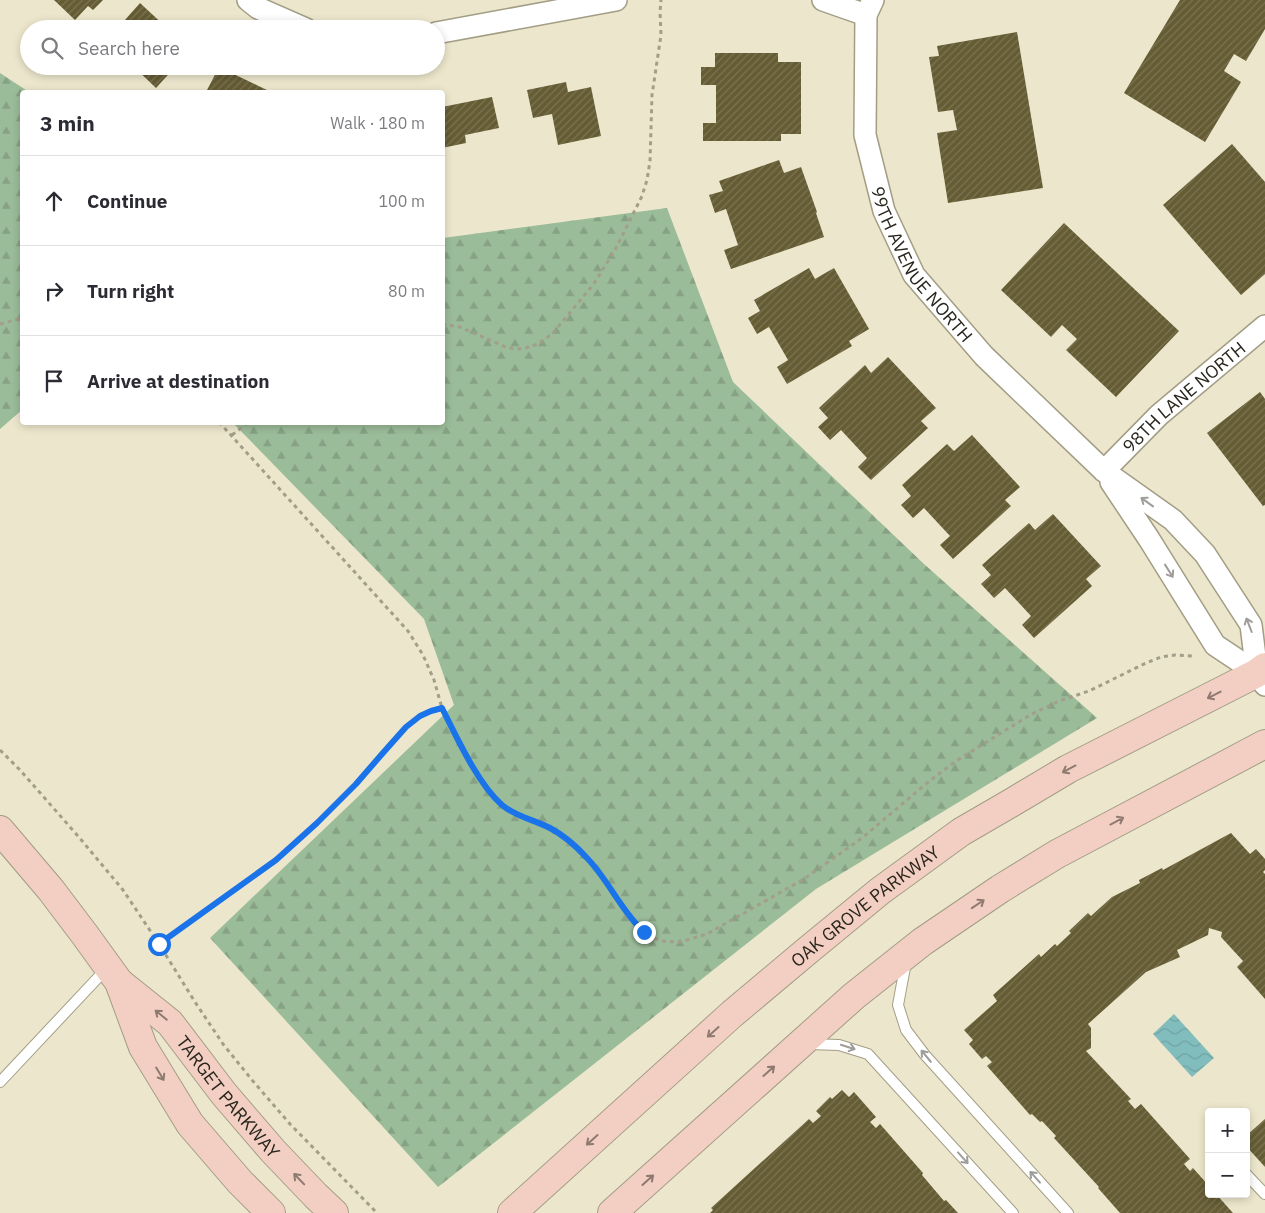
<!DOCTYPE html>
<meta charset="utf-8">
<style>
:root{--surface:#fff;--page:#f2f2f3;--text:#2b2b33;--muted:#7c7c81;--line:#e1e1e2}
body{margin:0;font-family:"IBM Plex Sans",sans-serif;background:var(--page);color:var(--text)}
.controls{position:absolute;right:15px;bottom:15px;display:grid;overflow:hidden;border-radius:5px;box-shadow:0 2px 8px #0003}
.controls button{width:45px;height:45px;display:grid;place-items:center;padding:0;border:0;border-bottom:1px solid var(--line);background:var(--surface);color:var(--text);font:25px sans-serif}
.stop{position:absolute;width:15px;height:15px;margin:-11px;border:4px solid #1a73e8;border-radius:50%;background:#fff}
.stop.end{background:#1a73e8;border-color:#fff;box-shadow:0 1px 5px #0008}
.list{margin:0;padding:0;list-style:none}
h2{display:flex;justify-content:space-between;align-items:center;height:65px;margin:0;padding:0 20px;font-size:21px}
h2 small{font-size:16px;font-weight:400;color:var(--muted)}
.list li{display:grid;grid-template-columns:32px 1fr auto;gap:15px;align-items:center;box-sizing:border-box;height:90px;padding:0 20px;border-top:1px solid var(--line)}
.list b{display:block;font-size:19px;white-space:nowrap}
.list em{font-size:16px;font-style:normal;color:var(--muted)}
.icon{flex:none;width:28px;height:28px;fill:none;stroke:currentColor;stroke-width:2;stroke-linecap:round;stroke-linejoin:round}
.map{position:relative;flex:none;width:1265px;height:1213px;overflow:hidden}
.search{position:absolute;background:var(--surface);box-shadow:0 2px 8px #0003;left:20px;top:20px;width:425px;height:55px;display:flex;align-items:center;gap:12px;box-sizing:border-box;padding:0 18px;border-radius:28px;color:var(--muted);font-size:19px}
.panel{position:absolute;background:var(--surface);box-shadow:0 2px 8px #0003;left:20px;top:90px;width:425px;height:335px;border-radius:5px}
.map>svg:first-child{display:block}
.forest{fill:url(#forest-firs)}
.water{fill:url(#water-waves)}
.building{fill:url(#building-hatch)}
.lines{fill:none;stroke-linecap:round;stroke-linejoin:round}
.lane-casing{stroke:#a29d85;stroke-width:12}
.street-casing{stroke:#a29d85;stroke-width:24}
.secondary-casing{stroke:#a29d85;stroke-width:30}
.path{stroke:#a29e89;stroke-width:3;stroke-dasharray:4 4;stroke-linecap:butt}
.lane{stroke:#fff;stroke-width:10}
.street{stroke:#fff;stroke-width:21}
.secondary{stroke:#f3cfc3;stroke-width:28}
.oneway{stroke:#9e9d99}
.oneway2{stroke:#8e7a70}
.route{stroke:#1a73e8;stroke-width:6}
.labels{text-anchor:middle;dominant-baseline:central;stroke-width:5;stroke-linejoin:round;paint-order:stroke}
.street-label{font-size:18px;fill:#28261d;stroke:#f9f4d9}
</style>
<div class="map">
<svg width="1265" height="1213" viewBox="0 0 1265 1213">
<defs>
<pattern id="forest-firs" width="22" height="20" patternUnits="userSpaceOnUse" patternTransform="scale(1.25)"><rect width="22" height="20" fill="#9bbc99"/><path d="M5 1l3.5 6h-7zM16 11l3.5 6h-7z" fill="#86a183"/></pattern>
<pattern id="water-waves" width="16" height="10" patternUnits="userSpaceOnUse" patternTransform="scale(1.25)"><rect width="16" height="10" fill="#82bdbe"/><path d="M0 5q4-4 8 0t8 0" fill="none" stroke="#70a2a3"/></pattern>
<pattern id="building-hatch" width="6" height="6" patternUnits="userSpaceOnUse" patternTransform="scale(1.25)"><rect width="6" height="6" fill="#655c33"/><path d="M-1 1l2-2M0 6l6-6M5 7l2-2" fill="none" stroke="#7b7455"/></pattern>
</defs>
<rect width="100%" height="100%" fill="#ece7cc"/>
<!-- forest -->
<g class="forest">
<polygon points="0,73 29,92 22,92 22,410 0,429"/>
<polygon points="667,208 733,382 924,564 1097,718 816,889 438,1187 210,938 454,705 424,619 233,423 442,422 443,238"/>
</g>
<!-- water -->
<polygon class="water" points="1174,1014 1214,1058 1192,1077 1153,1034"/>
<!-- building -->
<g class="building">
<polygon points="54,0 103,0 93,10 88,6 75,20"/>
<polygon points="1180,0 1265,0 1265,29 1246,61 1234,54 1224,71 1241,82 1205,142 1124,93"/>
<polygon points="140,3 168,29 117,29"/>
<polygon points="1017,32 1043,188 948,203 937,133 957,130 953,110 938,112 929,57 939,56 937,46"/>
<polygon points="715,53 778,53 778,62 801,62 801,134 781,134 781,141 703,141 703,123 716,123 716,85 701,85 701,67 715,67"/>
<polygon points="133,66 176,66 156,88"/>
<polygon points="219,67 271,92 206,92"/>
<polygon points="566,82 568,92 591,87 601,136 558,145 552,114 533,118 527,90"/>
<polygon points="492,97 499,128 465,135 466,143 442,148 442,107"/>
<polygon points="1232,144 1265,182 1265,274 1241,295 1163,205"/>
<polygon points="779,160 784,173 801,167 817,212 816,213 824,237 731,269 724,250 738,245 726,209 715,213 709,195 723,191 719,181"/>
<polygon points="1064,223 1179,331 1116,397 1066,350 1077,339 1062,325 1051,337 1001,290"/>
<polygon points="809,268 815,279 834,268 869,329 849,341 852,346 787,384 777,367 788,360 769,327 757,334 748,318 760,311 754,300"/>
<polygon points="888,357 936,408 921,421 928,428 871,480 858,467 867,458 841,430 830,440 818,427 828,418 819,408 865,365 871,373"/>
<polygon points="1260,392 1265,399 1265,505 1263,506 1207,433"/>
<polygon points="972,435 1020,487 1005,500 1011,506 953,559 940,545 950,536 924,508 913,518 901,505 911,496 902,485 947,444 954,451"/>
<polygon points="1053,514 1101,566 1086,579 1092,586 1034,638 1022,625 1031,616 1005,588 994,598 981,584 991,575 982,565 1029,523 1035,530"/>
<polygon points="1231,833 1250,854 1256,849 1265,859 1265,870 1263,872 1265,874 1265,999 1237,967 1243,961 1221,937 1222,932 1209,928 1208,935 1177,950 1180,957 1146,972 1088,1024 1091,1028 1091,1048 1086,1051 1131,1099 1128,1101 1135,1109 1141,1104 1190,1159 1184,1164 1190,1171 1193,1168 1209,1186 1209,1194 1216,1194 1233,1213 1120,1213 1098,1188 1099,1187 1054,1138 1056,1136 1042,1121 1040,1122 1032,1114 1030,1115 987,1066 992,1062 986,1056 982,1059 969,1044 973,1040 964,1030 997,1001 993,995 1039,954 1041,957 1055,944 1057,946 1071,933 1069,931 1088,913 1091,916 1112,897 1140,883 1139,880 1162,868 1163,870"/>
<polygon points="842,1090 849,1097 854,1092 876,1117 870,1122 876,1128 880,1124 923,1173 922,1175 944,1201 946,1200 958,1213 710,1213 713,1210 711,1208 809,1119 813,1123 821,1116 816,1111 830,1097 832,1099"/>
<polygon points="1265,1119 1265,1167 1246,1146 1246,1136"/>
</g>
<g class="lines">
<!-- lane casing -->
<g class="lane-casing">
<g id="lane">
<polyline points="906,962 898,1005 906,1030 925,1055 1068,1213"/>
<polyline points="808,1044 839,1045 868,1054 1013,1213"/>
<polyline points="0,1082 107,968"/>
<polyline points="1246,1174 1265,1194"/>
</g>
</g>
<!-- street casing -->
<g class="street-casing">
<g id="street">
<polyline points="248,0 258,8 306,29"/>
<polyline points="823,0 866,15"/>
<path id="s1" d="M873 0 866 15 865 135 884 211 914 275 984 356 1104 471 1173 520 1205 554 1251 625 1257 673 1265 685"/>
<polyline points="436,33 616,0"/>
<path id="s2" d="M1104 471 1159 415 1265 326"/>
<polyline points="1111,482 1149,539 1215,645 1257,673"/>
</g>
</g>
<!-- secondary casing -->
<g class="secondary-casing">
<g id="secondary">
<polyline points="0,830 51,890 85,935 119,982 143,1047 190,1124 240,1182 271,1213"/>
<path id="s3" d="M120 983 170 1023 224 1094 273 1151 316 1196 334 1213"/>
<path id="s4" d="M512 1213 732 1014 807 951 880 891 961 832 1011 803 1068 769 1257 673 1265 667"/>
<polyline points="612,1213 854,996 922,942 1000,889 1057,854 1265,744"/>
</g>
</g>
<!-- path -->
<g class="path">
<polyline points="0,324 22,318"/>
<polyline points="442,324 460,327 508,348 522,349 538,344 552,334 593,285 615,250 642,196 647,180 650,161 652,95 661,35 660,12 661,0"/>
<polyline points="219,422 408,631 423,655 434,680 442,708 474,769 489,791 502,805 514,813 551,829 567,840 586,857 599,872 630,917 644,932 660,941 680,942 707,934 804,879 862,838 927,783 956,761 1030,715 1059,701 1089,691 1144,664 1161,657 1175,655 1194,656"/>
<polyline points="232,435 249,422"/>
<polyline points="0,750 19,769 78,836 123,890 159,944 195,1002 223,1044 252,1080 290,1124 377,1213"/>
<polyline points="159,944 276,860 317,823 356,784 406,727 420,716 431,711 442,708"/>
</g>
<!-- lane -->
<use href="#lane" class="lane"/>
<!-- street -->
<use href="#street" class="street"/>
<!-- secondary -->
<use href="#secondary" class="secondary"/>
</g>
<!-- one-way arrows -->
<defs><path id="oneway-shaft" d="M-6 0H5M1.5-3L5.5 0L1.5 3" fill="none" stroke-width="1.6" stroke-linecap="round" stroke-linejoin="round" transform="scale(1.25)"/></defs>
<g class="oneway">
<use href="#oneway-shaft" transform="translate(1147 502) rotate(-144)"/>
<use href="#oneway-shaft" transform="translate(1169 571) rotate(58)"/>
<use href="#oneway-shaft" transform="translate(1249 625) rotate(-111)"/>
<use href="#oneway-shaft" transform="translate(848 1047) rotate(18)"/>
<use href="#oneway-shaft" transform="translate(926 1056) rotate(-130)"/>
<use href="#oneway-shaft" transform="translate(963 1158) rotate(48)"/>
<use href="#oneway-shaft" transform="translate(1035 1177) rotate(-132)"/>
</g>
<g class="oneway2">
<use href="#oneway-shaft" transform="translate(1214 695) rotate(153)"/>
<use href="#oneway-shaft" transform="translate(1069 769) rotate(152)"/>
<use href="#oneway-shaft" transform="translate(1117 821) rotate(-28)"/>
<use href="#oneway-shaft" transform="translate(978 904) rotate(-34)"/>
<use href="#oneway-shaft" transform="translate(161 1015) rotate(-141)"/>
<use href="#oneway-shaft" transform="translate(713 1032) rotate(138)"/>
<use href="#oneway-shaft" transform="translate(769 1071) rotate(-42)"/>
<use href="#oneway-shaft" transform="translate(160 1074) rotate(59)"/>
<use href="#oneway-shaft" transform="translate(592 1140) rotate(138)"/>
<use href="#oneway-shaft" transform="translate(299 1179) rotate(-134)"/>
<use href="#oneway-shaft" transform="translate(648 1180) rotate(-42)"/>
</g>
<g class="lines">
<!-- route -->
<path class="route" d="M159 944 276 860 317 823 356 784 382 754 406 727 420 716 431 711 442 708C457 738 478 784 502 805 516 817 535 820 550 828 563 835 576 846 586 857 603 874 614 896 629 915 633 921 639 927 644 932"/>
</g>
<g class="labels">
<!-- street labels -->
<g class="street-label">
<text stroke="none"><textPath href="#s1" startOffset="280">99TH AVENUE NORTH</textPath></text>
<text stroke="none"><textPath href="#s2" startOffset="109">98TH LANE NORTH</textPath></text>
<text stroke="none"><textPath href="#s4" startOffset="468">OAK GROVE PARKWAY</textPath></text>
<text stroke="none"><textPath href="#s3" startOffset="158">TARGET PARKWAY</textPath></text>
</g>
</g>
</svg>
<div class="controls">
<button>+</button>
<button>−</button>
</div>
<div class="stop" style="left:159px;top:944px"></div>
<div class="stop end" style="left:644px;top:932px"></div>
<div class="search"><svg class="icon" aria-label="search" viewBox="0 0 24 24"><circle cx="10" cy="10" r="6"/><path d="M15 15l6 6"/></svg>Search here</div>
<section class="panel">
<h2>3 min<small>Walk · 180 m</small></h2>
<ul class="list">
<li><svg class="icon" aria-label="ahead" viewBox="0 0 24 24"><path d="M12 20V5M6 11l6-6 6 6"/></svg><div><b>Continue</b></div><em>100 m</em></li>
<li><svg class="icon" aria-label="right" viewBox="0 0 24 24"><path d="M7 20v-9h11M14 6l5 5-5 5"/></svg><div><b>Turn right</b></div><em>80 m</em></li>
<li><svg class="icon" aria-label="arrive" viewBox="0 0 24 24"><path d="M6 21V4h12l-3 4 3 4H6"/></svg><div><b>Arrive at destination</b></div></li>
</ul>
</section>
</div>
